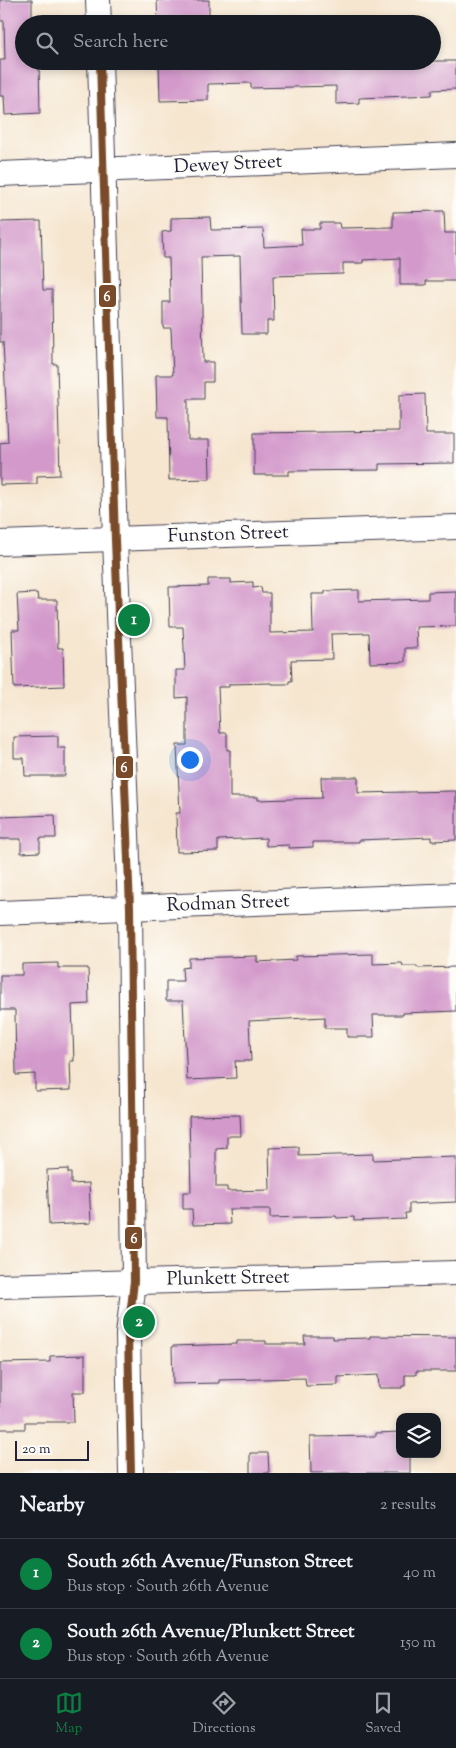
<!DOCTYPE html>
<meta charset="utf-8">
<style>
:root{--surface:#171b24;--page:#242831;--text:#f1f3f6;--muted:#9ea1a6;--line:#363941;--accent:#0b8043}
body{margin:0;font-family:"Sorts Mill Goudy",serif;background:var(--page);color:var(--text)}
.controls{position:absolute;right:15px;bottom:15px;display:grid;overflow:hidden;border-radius:10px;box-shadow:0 2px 8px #0003}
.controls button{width:45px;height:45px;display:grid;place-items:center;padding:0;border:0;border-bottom:1px solid var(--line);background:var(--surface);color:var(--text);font:25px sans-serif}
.scale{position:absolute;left:15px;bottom:12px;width:74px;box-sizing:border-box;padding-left:5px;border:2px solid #22223b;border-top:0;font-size:14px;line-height:18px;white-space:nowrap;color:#22223b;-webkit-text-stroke:4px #fdfcf7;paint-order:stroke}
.you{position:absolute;left:189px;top:759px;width:18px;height:18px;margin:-12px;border:4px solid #fff;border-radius:50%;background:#1a73e8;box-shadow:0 0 0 8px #1a73e833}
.badge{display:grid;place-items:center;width:32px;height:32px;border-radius:50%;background:var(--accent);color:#fff;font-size:16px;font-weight:700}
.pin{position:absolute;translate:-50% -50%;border:2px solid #fff;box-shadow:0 1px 5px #0006}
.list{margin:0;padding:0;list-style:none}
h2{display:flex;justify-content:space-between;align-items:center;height:65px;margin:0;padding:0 20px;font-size:21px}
h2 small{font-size:16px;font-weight:400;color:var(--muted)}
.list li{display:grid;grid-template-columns:32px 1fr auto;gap:15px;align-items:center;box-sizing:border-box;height:70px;padding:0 20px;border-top:1px solid var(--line)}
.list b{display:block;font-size:19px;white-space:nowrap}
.list p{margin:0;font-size:16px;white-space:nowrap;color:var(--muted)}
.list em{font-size:16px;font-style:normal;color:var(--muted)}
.icon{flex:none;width:28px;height:28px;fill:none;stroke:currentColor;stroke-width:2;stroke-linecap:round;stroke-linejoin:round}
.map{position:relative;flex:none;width:456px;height:1473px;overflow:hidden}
.search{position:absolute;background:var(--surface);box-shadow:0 2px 8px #0003;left:15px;right:15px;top:15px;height:55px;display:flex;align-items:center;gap:12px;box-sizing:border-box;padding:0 18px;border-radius:28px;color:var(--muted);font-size:19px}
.sheet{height:205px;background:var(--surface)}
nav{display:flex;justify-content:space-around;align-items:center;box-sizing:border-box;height:70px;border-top:1px solid var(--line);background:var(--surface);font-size:14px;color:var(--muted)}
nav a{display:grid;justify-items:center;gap:2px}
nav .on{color:var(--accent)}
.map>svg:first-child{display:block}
.building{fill:#d399cb}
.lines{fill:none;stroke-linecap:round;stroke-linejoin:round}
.minor-casing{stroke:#423f51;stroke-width:26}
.minor{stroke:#fff;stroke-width:24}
.bus-1-casing{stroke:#fdfcf7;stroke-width:11}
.bus-1{stroke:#7a4b2a;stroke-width:8}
.labels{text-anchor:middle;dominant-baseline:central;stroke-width:5;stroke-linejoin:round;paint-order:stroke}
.street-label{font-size:19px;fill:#22223b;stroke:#fdfcf7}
.line-badge{stroke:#fdfcf7;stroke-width:2}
.badge-label{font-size:14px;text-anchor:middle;font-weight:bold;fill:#fff}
</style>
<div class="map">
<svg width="456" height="1473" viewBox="0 0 456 1473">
<rect width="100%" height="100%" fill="#fdfcf7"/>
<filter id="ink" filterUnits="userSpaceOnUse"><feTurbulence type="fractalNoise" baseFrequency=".02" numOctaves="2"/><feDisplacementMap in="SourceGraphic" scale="10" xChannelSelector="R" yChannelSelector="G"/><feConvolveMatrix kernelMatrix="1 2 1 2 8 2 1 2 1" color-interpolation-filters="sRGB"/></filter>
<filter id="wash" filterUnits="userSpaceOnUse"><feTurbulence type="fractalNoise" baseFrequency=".0096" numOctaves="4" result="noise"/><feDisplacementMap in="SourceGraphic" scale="20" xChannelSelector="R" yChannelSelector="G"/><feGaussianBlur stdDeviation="1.12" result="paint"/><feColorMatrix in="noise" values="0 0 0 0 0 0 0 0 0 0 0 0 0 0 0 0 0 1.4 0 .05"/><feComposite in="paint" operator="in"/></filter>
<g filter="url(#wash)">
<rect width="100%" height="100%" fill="#f6e6d0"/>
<g id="blocks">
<!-- building -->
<g class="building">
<polygon points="0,0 32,0 32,24 24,24 24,61 39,61 40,113 5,115 4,96 0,96 0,60 5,60 4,21 0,21"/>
<polygon points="157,0 209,0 209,24 158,24"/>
<polygon points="159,61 456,61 456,89 432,90 432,95 359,98 359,103 336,104 336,86 251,88 251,83 208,84 208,100 160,101"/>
<polygon points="444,211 445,233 456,233 456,281 426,281 426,285 400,285 400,258 363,260 363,263 343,263 343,274 273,276 274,321 267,321 267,334 242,334 240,256 201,257 203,362 213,362 213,382 204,382 204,399 188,399 188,440 209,440 210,479 169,480 168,417 157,417 156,375 173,375 171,328 163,328 163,302 170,302 169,258 163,258 162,232 171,231 171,218 210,217 211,230 263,229 264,247 302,245 301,229 320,229 320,223 339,223 340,228 393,227 393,212"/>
<polygon points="41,221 43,290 52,290 53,364 57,364 60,475 37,476 37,484 0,485 0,443 8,442 3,342 0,342 0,222"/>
<polygon points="425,394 426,434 454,434 454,463 379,464 379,470 289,471 289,475 254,475 254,433 399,431 399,395"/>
<polygon points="208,579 231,579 231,583 253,582 253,588 261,587 262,593 270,593 270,633 313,632 312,594 325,594 325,591 359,590 359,601 428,599 428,592 456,591 456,626 416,627 417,648 405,648 405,662 370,663 369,633 331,634 332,659 291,660 292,681 289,681 289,684 271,684 271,683 229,684 229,687 218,687 220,733 227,733 227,750 230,750 230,797 258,797 258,800 322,798 321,777 358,777 358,793 456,791 456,840 431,841 431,837 359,840 359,842 313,842 313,847 289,848 289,845 266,846 266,838 218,840 218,851 177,852 176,813 180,813 177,745 187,745 187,697 176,698 176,670 185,670 183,627 170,627 169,587 208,586"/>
<polygon points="37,593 38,600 57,600 58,648 63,648 64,686 14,688 12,630 19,630 17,594"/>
<polygon points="58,736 58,748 65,748 65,776 25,776 24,758 14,758 14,737"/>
<polygon points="55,815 56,838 40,838 40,852 21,853 21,839 0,839 0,817"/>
<polygon points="373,954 373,964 402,963 403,966 417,966 418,968 456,967 456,1011 403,1013 403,1015 373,1015 374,1037 347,1037 347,1028 325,1028 325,1017 249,1021 251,1061 235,1061 236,1078 187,1080 183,1001 166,1001 166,981 183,981 182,968 189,967 189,958 257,956 257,962 296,960 296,956"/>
<polygon points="58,963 58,968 88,968 89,1004 72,1005 74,1061 70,1061 71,1090 35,1091 35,1074 16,1075 15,1010 0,1010 0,975 22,975 22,964"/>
<polygon points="240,1115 241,1136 227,1136 227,1148 216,1149 216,1187 227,1187 227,1191 270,1190 269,1148 299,1147 299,1156 373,1154 373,1160 456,1157 456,1202 409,1204 409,1213 405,1213 406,1219 354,1221 354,1217 337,1218 336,1216 270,1218 270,1209 229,1209 230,1224 193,1225 192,1209 183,1209 183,1192 191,1192 189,1116"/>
<polygon points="68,1169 68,1173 71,1173 71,1184 89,1183 91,1223 49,1225 47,1170"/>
<polygon points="304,1336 333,1336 333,1339 370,1338 370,1336 456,1337 456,1371 416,1371 416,1375 405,1375 405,1386 402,1386 402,1388 379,1388 378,1375 338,1377 338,1385 306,1386 305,1378 219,1380 219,1383 173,1384 172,1346 237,1344 237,1341 266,1341 266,1344 305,1344"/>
<polygon points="85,1355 85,1392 73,1392 74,1422 25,1422 25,1429 0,1429 0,1363 50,1362 50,1356"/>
<polygon points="400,1432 400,1454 410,1454 410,1473 311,1473 310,1437 376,1436 376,1433"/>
<polygon points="250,1453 268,1453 269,1473 250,1473"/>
</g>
</g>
</g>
<g filter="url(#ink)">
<use href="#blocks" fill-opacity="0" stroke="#423f51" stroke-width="1"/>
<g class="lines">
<!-- minor casing -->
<g class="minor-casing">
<g id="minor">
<polyline points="98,0 99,24"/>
<polyline points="100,61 115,540 130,908 134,1281 128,1335 131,1473"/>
<polyline points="0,174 456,155"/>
<polyline points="0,543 456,527"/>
<polyline points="0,913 456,895"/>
<polyline points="0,1286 456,1273"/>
</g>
</g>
<!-- minor -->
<use href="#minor" class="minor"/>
<!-- bus-1 casing -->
<g class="bus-1-casing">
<polyline id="bus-1" points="100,61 115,540 130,908 134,1281 128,1335 131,1473"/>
</g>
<!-- bus-1 -->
<use href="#bus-1" class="bus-1"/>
</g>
</g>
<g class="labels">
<!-- street labels -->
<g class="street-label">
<text transform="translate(228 165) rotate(-3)">Dewey Street</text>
<text transform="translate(228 535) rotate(-2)">Funston Street</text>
<text transform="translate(228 904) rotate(-2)">Rodman Street</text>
<text transform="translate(228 1279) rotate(-1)">Plunkett Street</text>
</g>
</g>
<g class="line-badge">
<rect x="98" y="284" width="19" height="24" rx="5" fill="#7a4b2a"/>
<rect x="115" y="755" width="19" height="24" rx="5" fill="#7a4b2a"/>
<rect x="124" y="1226" width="19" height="24" rx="5" fill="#7a4b2a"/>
</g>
<g class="badge-label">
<text x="107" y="301">6</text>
<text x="124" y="772">6</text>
<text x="134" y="1243">6</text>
</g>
</svg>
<div class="controls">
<button><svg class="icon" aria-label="layers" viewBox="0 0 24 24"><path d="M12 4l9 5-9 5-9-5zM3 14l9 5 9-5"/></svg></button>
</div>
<div class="scale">20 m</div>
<div class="you"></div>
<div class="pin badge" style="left:134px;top:620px">1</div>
<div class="pin badge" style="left:139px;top:1322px">2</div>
<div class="search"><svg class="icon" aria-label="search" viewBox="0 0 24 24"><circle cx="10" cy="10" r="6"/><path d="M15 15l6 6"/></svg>Search here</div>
</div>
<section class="sheet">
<h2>Nearby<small>2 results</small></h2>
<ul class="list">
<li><span class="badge">1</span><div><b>South 26th Avenue/Funston Street</b><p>Bus stop · South 26th Avenue</p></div><em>40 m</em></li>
<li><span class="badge">2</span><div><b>South 26th Avenue/Plunkett Street</b><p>Bus stop · South 26th Avenue</p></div><em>150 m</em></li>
</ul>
</section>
<nav>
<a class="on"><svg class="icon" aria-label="map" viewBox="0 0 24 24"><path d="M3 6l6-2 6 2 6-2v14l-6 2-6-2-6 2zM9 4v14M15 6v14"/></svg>Map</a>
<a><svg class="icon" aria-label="directions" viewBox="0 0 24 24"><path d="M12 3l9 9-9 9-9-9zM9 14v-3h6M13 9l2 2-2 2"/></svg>Directions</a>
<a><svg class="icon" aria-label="saved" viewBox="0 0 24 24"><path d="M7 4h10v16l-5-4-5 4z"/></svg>Saved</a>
</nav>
